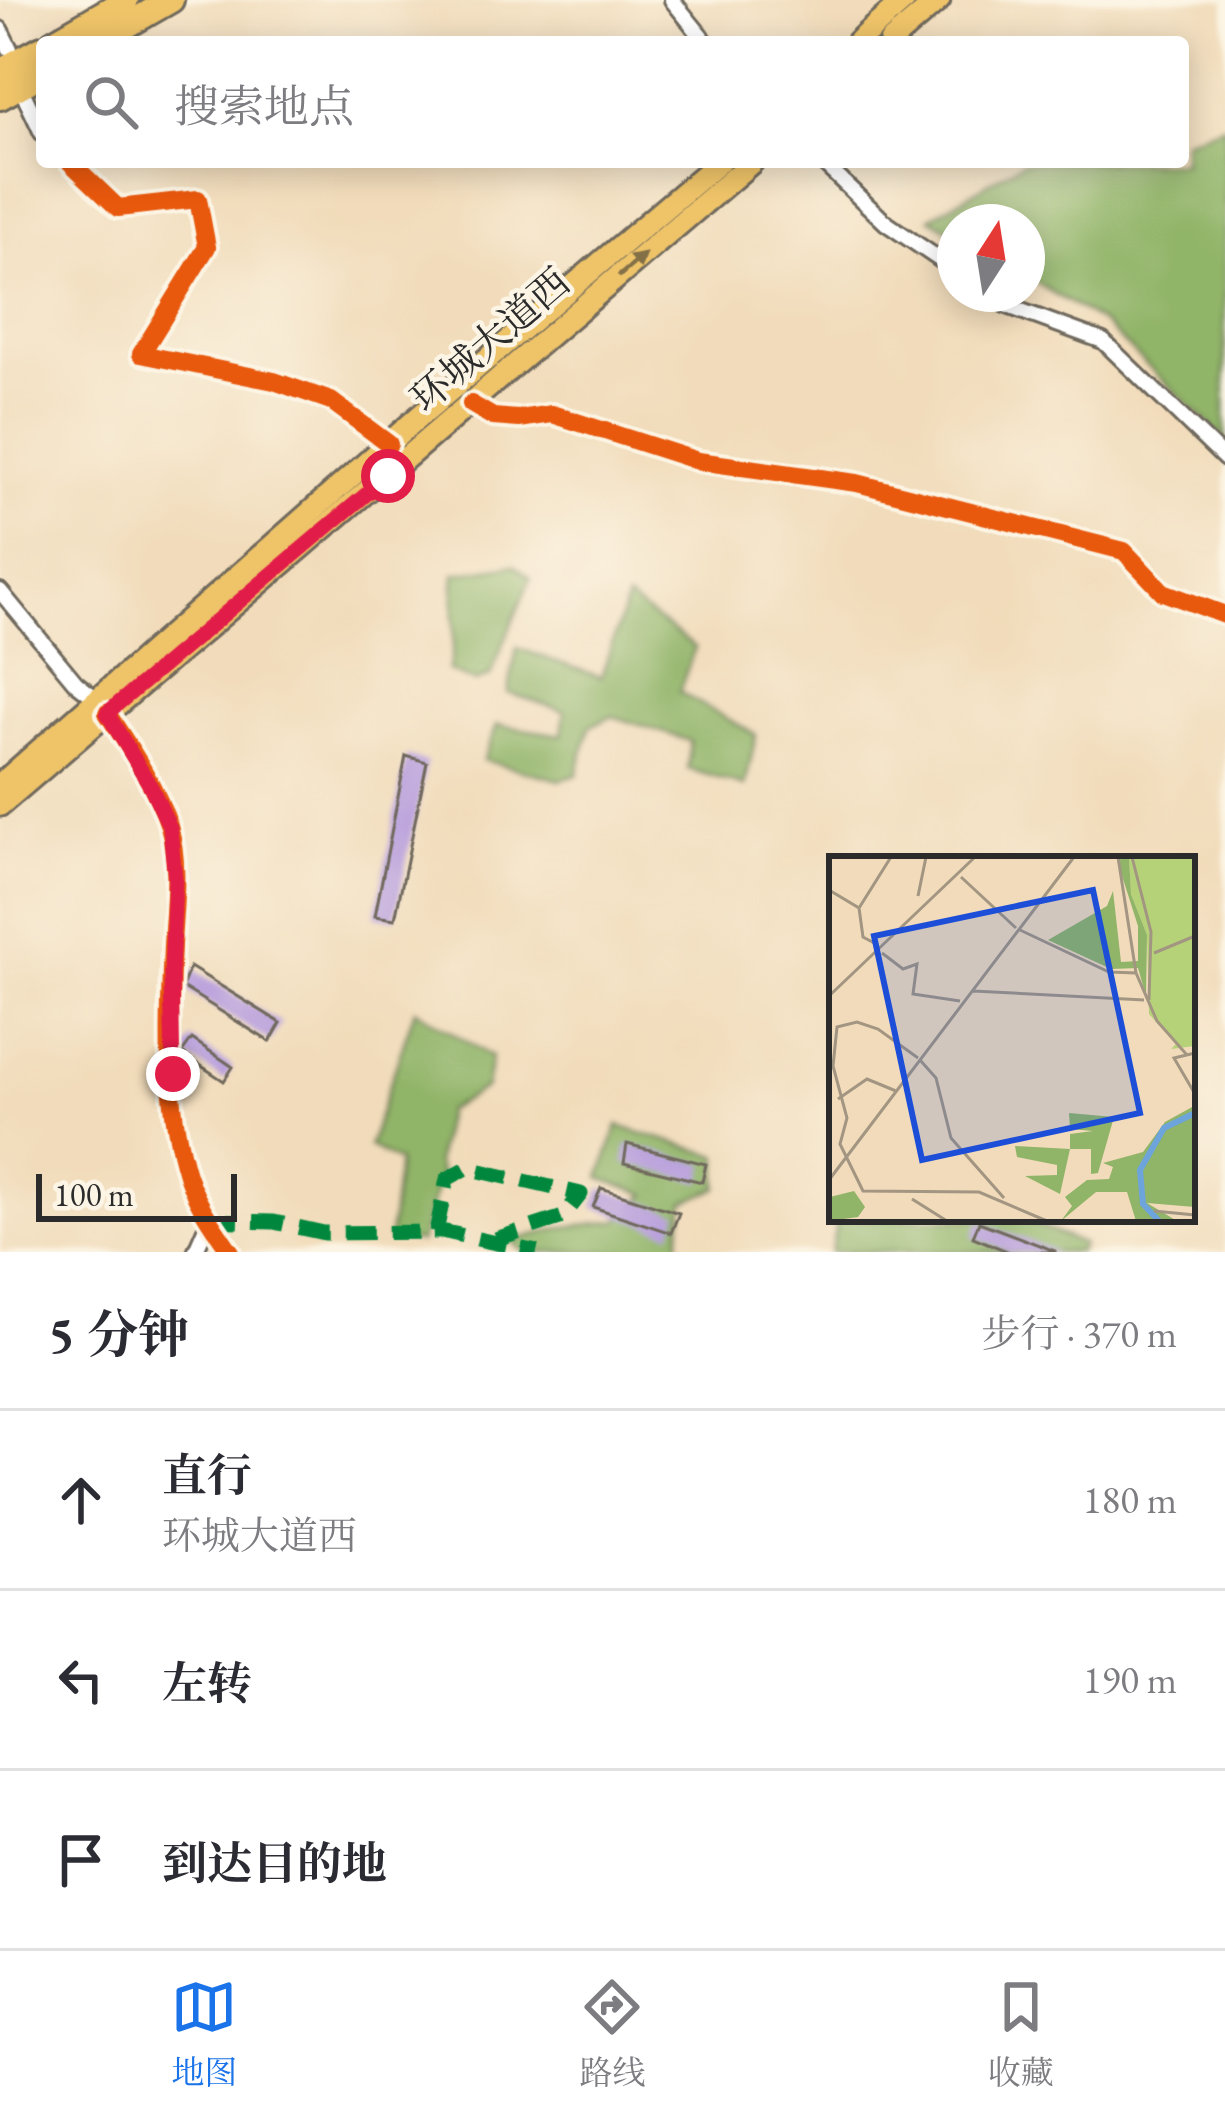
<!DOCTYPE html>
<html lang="zh">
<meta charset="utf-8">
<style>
:root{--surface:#fff;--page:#f2f2f3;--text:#2b2b33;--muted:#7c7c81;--line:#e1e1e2;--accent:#1a73e8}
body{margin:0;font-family:"EB Garamond","Noto Serif SC",serif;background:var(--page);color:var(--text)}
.compass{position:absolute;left:937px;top:204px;width:108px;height:108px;border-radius:50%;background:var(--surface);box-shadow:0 6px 30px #0003;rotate:12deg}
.scale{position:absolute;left:36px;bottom:30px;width:201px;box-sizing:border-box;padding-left:12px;border:6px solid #2b2b2b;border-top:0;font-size:33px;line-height:42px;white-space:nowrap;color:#2b2b2b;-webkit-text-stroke:9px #fcf5e5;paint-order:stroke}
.stop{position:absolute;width:36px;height:36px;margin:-27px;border:9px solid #e11d48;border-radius:50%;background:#fff}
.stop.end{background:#e11d48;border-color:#fff;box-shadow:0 3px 12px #0008}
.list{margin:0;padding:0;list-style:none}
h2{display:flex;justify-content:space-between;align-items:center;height:156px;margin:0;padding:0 48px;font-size:51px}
h2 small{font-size:39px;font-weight:400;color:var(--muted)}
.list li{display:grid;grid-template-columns:78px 1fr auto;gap:36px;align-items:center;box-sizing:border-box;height:180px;padding:0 48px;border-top:3px solid var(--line)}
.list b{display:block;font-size:45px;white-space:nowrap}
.list p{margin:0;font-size:39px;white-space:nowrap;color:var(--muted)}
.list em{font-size:39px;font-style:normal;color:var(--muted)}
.icon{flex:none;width:66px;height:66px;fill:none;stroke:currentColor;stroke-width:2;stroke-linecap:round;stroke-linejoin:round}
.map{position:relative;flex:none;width:1225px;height:1252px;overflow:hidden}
.search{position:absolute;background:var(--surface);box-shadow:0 6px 30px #0003;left:36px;right:36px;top:36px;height:132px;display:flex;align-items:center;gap:30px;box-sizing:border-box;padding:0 42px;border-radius:12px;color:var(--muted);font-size:45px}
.sheet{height:696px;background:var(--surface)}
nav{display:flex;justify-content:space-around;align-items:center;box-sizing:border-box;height:168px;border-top:3px solid var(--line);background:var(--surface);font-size:33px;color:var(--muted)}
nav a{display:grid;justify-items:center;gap:6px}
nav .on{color:var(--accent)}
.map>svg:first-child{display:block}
.forest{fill:#90b468;stroke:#5e704a;stroke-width:3}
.building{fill:#b298db}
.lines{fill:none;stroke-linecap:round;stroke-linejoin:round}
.street-casing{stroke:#70695d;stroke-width:20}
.primary-casing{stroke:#70695d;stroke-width:27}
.highway-casing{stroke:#70695d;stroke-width:30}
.street{stroke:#fff;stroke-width:14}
.primary{stroke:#efc469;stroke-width:21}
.highway{stroke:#efc469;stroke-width:24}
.quiet{stroke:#00873e;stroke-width:15;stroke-dasharray:30 15;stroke-linecap:butt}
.cycleway-casing{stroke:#fcf5e5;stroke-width:26}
.cycleway{stroke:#e8590c;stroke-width:18}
.oneway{fill:#837047}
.route{stroke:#e11d48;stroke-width:15}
.labels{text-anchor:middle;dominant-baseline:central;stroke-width:9;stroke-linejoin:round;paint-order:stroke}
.street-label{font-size:39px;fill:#2b2b2b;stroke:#fcf5e5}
.inset-river{fill:none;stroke:#6ca4db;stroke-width:6}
.inset-road{fill:none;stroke:#a29581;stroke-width:3}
.view{fill:#1d4ed8;fill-opacity:0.15;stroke:#1d4ed8;stroke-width:6}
.inset-edge{fill:none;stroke:#2b2b2b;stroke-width:6}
</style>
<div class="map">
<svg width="1225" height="1252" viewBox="0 0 1225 1252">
<rect width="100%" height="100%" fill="#fcf5e5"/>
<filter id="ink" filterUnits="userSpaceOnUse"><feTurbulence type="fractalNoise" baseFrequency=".00833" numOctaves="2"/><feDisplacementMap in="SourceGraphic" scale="24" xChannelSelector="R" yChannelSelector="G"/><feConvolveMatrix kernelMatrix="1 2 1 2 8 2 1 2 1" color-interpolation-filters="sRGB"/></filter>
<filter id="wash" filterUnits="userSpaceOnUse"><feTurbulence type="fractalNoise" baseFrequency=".004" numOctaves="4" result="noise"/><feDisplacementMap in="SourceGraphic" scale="48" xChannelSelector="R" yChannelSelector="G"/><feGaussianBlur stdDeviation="2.7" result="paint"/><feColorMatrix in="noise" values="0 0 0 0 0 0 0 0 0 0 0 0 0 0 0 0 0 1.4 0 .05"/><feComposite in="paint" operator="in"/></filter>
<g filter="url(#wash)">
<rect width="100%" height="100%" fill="#f1dbba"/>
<!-- forest -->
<g class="forest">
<polygon points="1225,125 1225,439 1103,324 1027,277 1027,222 955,222 955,233 930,218 1023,162 1183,162 1183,140"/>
<path d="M514 565 531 578 490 676 475 682 448 671C458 638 451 608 455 574Z"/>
<polygon points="627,599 695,647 679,692 756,735 745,786 688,769 690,741 613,716 590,726 577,775 560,780 483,760 497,725 562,735 565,711 508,693 517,648 601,677"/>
<polygon points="415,1009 491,1057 486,1087 446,1111 436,1162 440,1175 420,1242 389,1238 398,1162 369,1146"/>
<polygon points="618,1126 719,1156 718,1188 685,1202 677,1252 524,1252 512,1241 565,1227 617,1221 647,1194 600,1178"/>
<polygon points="837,1219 1023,1219 1082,1244 1079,1252 831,1252"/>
</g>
<g id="blocks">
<!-- building -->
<g class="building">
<polygon points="406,756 427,762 395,919 375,916"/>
<polygon points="190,967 281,1023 270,1042 182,987"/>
<polygon points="192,1039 233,1067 224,1081 182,1053"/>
<polygon points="627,1144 706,1164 702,1182 624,1163"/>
<polygon points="601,1188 679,1213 671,1233 593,1207"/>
<polygon points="979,1222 1055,1251 1055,1252 1009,1252 973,1237"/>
</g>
</g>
</g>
<g filter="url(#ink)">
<use href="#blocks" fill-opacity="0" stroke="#70695d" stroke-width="3"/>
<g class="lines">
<!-- street casing -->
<g class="street-casing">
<g id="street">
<polyline points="672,0 706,42"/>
<polyline points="0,29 10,49"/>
<polyline points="25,97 42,133"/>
<polyline points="70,162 118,208 198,199 207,247 141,354 274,381 331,401 389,444"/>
<polyline points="822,162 886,223 955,270"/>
<polyline points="989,294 1005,305 1103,341 1225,459"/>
<polyline points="471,404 493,417 519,419 552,414 698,461 857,483 1124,551 1163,592 1225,615"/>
<polyline points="0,591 76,683 99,701"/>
<path d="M107 713C130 748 156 786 169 826 180 863 174 907 172 945 169 1015 165 1096 184 1164 192 1197 212 1225 231 1252"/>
<polyline points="195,1252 209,1220"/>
</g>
</g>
<!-- primary casing -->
<g class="primary-casing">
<g id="primary">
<polyline points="857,42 905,0"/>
<polyline points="890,42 939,0"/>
<polyline points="0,785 421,415 719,162"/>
<polyline points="0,805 752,162"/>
</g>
</g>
<!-- highway casing -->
<g class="highway-casing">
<g id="highway">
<polyline points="53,42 126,0"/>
<polyline points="98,42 171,0"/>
<polyline points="0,71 42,48"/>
<polyline points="0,97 42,74"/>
</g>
</g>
<!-- street -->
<use href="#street" class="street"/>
<!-- primary -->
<use href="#primary" class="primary"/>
<!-- highway -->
<use href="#highway" class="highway"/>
<!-- quiet -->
<g class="quiet">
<polyline points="209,1220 274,1222 324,1233 446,1232 537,1252"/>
<polyline points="436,1232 447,1179 467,1168 581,1194 563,1217 496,1239"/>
</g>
<!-- cycleway casing -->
<g class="cycleway-casing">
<g id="cycleway">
<polyline points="70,162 118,208 198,199 207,247 141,354 274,381 331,401 389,444"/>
<polyline points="471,404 493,417 519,419 552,414 698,461 857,483 1124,551 1163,592 1225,615"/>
<path d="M107 713C130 748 156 786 169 826 180 863 174 907 172 945 169 1015 165 1096 184 1164 192 1197 212 1225 231 1252"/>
</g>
</g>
<!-- cycleway -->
<use href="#cycleway" class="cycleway"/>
</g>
<!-- one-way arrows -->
<defs><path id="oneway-solid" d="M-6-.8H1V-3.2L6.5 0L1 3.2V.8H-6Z" transform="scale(3)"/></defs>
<use class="oneway" href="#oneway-solid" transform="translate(632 265) rotate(-41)"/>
</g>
<g class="lines" filter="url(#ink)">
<!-- route -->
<polyline class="route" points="173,1074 171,974 175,878 170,828 151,787 107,713 388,476"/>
</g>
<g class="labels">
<!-- street labels -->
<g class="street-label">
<text transform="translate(490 340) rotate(-41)">环城大道西</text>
</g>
</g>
<!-- overview -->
<g transform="translate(829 856)">
<rect width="366" height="366" fill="#f1dbba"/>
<path d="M300 1H366V190L342 193 347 188 320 158 318 79 302 38Z" fill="#b6d278"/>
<path d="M300 1 302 38 318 79 317 140 309 112 282 113 219 84 278 50 284 35 292 106 309 105V70L288 4ZM365 250 366 351 318 347 348 365H307L298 336H267L232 365 243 350 236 341 258 324 280 323 284 311 274 307 314 296 336 266ZM240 257 285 261 269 317 262 318V293H241L231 338 196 320 228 319V309L188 301 186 290 241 293V278L264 275 241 273ZM25 335 36 351 29 361 0 365 1 341Z" fill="#90b468"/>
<path class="inset-river" d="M330 365 314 348 311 314 335 272 366 257"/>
<path class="inset-road" d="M289 1 307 117M303 1 322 76 320 144M132 21 187 72M0 34 30 52 34 81 49 89M89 40 97 1M30 52 62 1M191 74 280 116 307 117 328 165 358 199M53 97 74 113 88 108 84 138 131 145M325 97 366 80M144 135 315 144M0 140 146 1M366 197 345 202 366 238M89 202 49 173 28 166 8 171 4 210 18 262 11 288 34 335 150 336 218 365M91 204 107 222 122 282 175 342M9 243 38 223 67 235M0 324 245 1M83 343 118 365M325 355 366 359"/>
<path class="view" d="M264 34 311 257 93 304 45 80Z"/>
<rect width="366" height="366" class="inset-edge"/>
</g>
</svg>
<svg class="compass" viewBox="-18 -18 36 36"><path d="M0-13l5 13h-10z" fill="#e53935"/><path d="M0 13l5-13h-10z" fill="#7c7c81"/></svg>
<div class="scale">100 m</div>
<div class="stop" style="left:388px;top:476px"></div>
<div class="stop end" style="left:173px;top:1074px"></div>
<div class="search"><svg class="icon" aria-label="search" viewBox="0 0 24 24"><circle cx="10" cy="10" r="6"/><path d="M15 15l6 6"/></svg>搜索地点</div>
</div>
<section class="sheet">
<h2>5 分钟<small>步行 · 370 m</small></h2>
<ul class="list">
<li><svg class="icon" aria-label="ahead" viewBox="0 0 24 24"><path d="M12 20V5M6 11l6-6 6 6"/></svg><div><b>直行</b><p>环城大道西</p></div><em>180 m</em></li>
<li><svg class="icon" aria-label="left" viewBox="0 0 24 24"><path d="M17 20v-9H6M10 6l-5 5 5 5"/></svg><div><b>左转</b></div><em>190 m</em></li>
<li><svg class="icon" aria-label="arrive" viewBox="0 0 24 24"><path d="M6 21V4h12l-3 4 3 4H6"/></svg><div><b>到达目的地</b></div></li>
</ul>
</section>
<nav>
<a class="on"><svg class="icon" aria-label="map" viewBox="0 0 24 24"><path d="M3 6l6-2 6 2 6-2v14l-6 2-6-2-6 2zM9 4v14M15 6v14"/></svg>地图</a>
<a><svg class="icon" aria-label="directions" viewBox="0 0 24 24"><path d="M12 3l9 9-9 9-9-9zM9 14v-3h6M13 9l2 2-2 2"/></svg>路线</a>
<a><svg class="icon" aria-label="saved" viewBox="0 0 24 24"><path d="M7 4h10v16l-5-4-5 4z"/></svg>收藏</a>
</nav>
